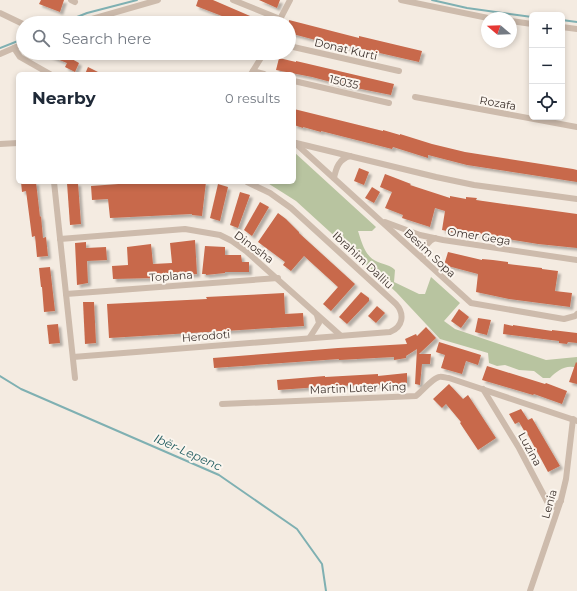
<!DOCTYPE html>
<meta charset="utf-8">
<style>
:root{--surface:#fff;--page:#f2f2f3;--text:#1f2937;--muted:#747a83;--line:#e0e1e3}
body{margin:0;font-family:Montserrat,sans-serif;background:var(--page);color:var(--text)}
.controls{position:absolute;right:12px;top:12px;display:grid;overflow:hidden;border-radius:6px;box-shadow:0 2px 6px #0003}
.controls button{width:36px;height:36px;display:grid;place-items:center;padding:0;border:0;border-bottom:1px solid var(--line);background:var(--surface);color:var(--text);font:20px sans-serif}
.compass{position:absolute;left:481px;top:12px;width:36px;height:36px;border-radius:50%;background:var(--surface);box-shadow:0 2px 6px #0003;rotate:289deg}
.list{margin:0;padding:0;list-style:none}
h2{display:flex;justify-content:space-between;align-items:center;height:52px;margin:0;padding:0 16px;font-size:17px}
h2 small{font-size:13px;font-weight:400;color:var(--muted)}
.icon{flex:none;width:22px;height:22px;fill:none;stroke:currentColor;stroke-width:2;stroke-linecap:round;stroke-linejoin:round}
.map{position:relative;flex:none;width:577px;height:591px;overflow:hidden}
.search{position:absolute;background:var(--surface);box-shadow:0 2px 6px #0003;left:16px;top:16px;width:280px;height:44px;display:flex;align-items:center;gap:10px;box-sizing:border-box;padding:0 14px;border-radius:22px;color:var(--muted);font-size:15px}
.panel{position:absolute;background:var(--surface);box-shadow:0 2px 6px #0003;left:16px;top:72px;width:280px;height:112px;border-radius:6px}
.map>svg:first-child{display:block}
.green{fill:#b8c4a0}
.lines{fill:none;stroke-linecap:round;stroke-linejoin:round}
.stream{stroke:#7fb0b2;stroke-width:2}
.building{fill:#c8694b;filter:url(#shadow)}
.street{stroke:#cdbbac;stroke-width:6}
.labels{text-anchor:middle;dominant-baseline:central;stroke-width:4;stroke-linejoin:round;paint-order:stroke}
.street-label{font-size:11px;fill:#3b302b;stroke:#fbf5ee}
.water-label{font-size:12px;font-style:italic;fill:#1f5a5e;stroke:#fbf5ee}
</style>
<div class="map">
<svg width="577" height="591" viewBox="0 0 577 591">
<defs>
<filter id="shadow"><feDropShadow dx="3" dy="3" stdDeviation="1" flood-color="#0004"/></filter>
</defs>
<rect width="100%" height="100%" fill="#f4ebe1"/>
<!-- green -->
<path class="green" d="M294 152 376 227 372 231H358C362 243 365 257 378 262 385 265 390 265 395 270L394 282 419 294H425L431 277 460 303 444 321 455 329 546 360 577 357V368C566 364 557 371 550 378H543L534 371 519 370 505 365 497 366 489 363 488 353 440 339 396 292 296 201 266 182H294Z"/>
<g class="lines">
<!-- stream -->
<g class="stream">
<polyline points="432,0 467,8 532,17"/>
<polyline points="562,20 577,22"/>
<polyline points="62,23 87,13 137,0"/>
<polyline points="0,48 23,39"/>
<polyline points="0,376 21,389 219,475 297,529 322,564 326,591"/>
</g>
</g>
<!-- building -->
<g class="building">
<polygon points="41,0 64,0 60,12 39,4"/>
<polygon points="198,0 213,0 266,23 240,23 196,6"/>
<polygon points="259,0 280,0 277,8"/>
<polygon points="289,20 359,38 359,36 422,51 419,62 349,46 349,48 338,46 289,33"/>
<polygon points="42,53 64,53 63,54 79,63 75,72 65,67 67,63"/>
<polygon points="279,58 296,62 296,61 394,84 391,95 346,86 312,77 276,70"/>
<polygon points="88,67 102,74 85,74"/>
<polygon points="294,109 383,131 383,130 400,135 400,134 432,144 465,152 573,169 577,170 577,182 467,165 428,155 428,158 393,147 392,149 321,131 321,132 303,127 303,128 294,125"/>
<polygon points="359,168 369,172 364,185 354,181"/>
<polygon points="385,174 411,184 410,185 450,198 450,196 466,199 466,197 477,198 476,200 490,202 577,214 577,248 538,244 453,230 452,232 442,230 445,211 435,208 430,227 402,218 403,215 385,208 392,192 380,187"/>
<polygon points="21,182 36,182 40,217 41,216 43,238 46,237 48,256 37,257 35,236 32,237 26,191 22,192"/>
<polygon points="146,182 206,182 202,216 192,215 192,214 110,218 108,199 92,200 91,186"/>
<polygon points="67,183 78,183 81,224 70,225"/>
<polygon points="218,184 228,187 220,221 210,218"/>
<polygon points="372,187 380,192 374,203 365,198"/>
<polygon points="240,192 250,195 238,228 230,225"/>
<polygon points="260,202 269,207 252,236 244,230"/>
<polygon points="278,213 286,219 299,232 299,233 355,284 331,311 323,304 338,287 304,256 291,271 283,265 285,262 258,242"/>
<polygon points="195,240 197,274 169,276 154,277 155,278 113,279 112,266 128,265 127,247 151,244 153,264 172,263 170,243"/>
<polygon points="86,242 86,248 106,247 107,260 87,261 88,283 77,285 75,243"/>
<polygon points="205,246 225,247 225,255 241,255 242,262 249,262 249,272 225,272 225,273 206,275 206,274 202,274"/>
<polygon points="448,252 482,260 482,259 493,260 508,262 508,264 542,268 542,269 558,271 555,291 572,293 570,307 509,299 476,292 478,274 444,265"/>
<polygon points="50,267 55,311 44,312 42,287 41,287 39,268"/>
<polygon points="361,292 369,298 369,301 347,324 339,317"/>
<polygon points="284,293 285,314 303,313 304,326 109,338 107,304 207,299 206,297"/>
<polygon points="83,302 94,302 96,343 85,344"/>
<polygon points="377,306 385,313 376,323 368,316"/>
<polygon points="459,309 469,317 461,328 451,321"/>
<polygon points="478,318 491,320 487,335 475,332"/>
<polygon points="58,324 60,343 49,344 47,325"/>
<polygon points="504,324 513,326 513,325 552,331 552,330 577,333 577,343 568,342 567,344 559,343 559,341 503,334"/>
<polygon points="426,327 436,338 419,354 431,354 430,364 422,364 420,385 415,384 417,349 406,356 406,358 394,360 394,357 339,360 339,359 214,368 213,358 338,348 407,344 405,339 416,334 417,336"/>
<polygon points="439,342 481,355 478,365 466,361 462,374 441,368 445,355 436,352"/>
<polygon points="576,362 577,363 577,384 569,382"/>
<polygon points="487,366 545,384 546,383 567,391 562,404 534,394 533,395 482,380"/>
<polygon points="407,373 407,384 333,386 278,390 277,380 325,376 325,377 378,374 378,376"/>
<polygon points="449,384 463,399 468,395 496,438 478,450 460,423 461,422 446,404 442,408 433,399"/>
<polygon points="521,409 528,420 532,418 560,466 548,472 527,433 526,434 519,422 515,424 509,414"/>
</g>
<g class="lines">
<!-- street -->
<g class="street">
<polyline points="71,0 75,2"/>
<polyline points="233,0 280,19"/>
<polyline points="401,0 488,18"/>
<polyline points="0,13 23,24"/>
<polyline points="511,21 532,24"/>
<polyline points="78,23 158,0"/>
<polyline points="278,23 290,0"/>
<polyline points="562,27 577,29"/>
<polyline points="289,46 399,71"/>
<polyline points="14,48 20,57 50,74"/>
<polyline points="0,54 23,44"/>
<polyline points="253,71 264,74"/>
<polyline points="251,74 264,53"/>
<polyline points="294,81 389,103"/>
<polyline points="415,97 577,127"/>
<polyline points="294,142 471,303 564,319 575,316 577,314"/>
<polyline points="296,143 436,177 474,185 577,199"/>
<polyline points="0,144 18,143"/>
<path d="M334 178C336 168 339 159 350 156"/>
<polyline points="54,182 75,378"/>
<polyline points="385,222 420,235 443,240 577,260"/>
<polyline points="60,239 185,229 220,235 232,241 246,251 340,335"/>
<path d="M423 259C423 250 426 242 435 238"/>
<polyline points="66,294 278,278"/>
<polyline points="310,337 319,323 317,315"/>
<path d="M73 357 390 332C403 327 405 314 396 304L291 208 270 193 247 182"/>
<polyline points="483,389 519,448 550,507 554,507 561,501"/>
<path d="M222 404 416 396C422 391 433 378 439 377 442 376 446 378 449 378L577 421"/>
<polyline points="530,591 561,500 566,479 573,419"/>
</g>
</g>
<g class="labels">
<!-- street labels -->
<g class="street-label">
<text transform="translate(346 49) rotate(13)">Donat Kurti</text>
<text transform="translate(344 82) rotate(13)">15035</text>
<text transform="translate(498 103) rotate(10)">Rozafa</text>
<text transform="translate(479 236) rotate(9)">Omer Gega</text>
<text transform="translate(254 247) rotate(37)">Dinosha</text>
<text transform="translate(430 253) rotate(43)">Besim Sopa</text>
<text transform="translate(363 260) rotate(43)">Ibrahim Dalliu</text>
<text transform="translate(171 276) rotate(-4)">Toplana</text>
<text transform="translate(206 336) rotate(-5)">Herodoti</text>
<text transform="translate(358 388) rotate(-2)">Martin Luter King</text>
<text transform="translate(530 449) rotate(61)">Luzina</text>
<text transform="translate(549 504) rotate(-74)">Lenia</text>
</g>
<!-- water labels -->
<g class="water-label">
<text transform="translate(188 452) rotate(24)">Ibër-Lepenc</text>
</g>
</g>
</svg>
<div class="controls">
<button>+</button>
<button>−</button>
<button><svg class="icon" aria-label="locate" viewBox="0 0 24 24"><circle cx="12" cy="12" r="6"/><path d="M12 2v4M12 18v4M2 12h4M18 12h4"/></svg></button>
</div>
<svg class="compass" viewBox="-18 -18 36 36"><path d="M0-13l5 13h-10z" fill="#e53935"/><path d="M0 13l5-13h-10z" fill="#747a83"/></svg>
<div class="search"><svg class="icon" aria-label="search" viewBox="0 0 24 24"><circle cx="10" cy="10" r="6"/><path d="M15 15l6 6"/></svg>Search here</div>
<section class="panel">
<h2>Nearby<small>0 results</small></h2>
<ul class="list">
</ul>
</section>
</div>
